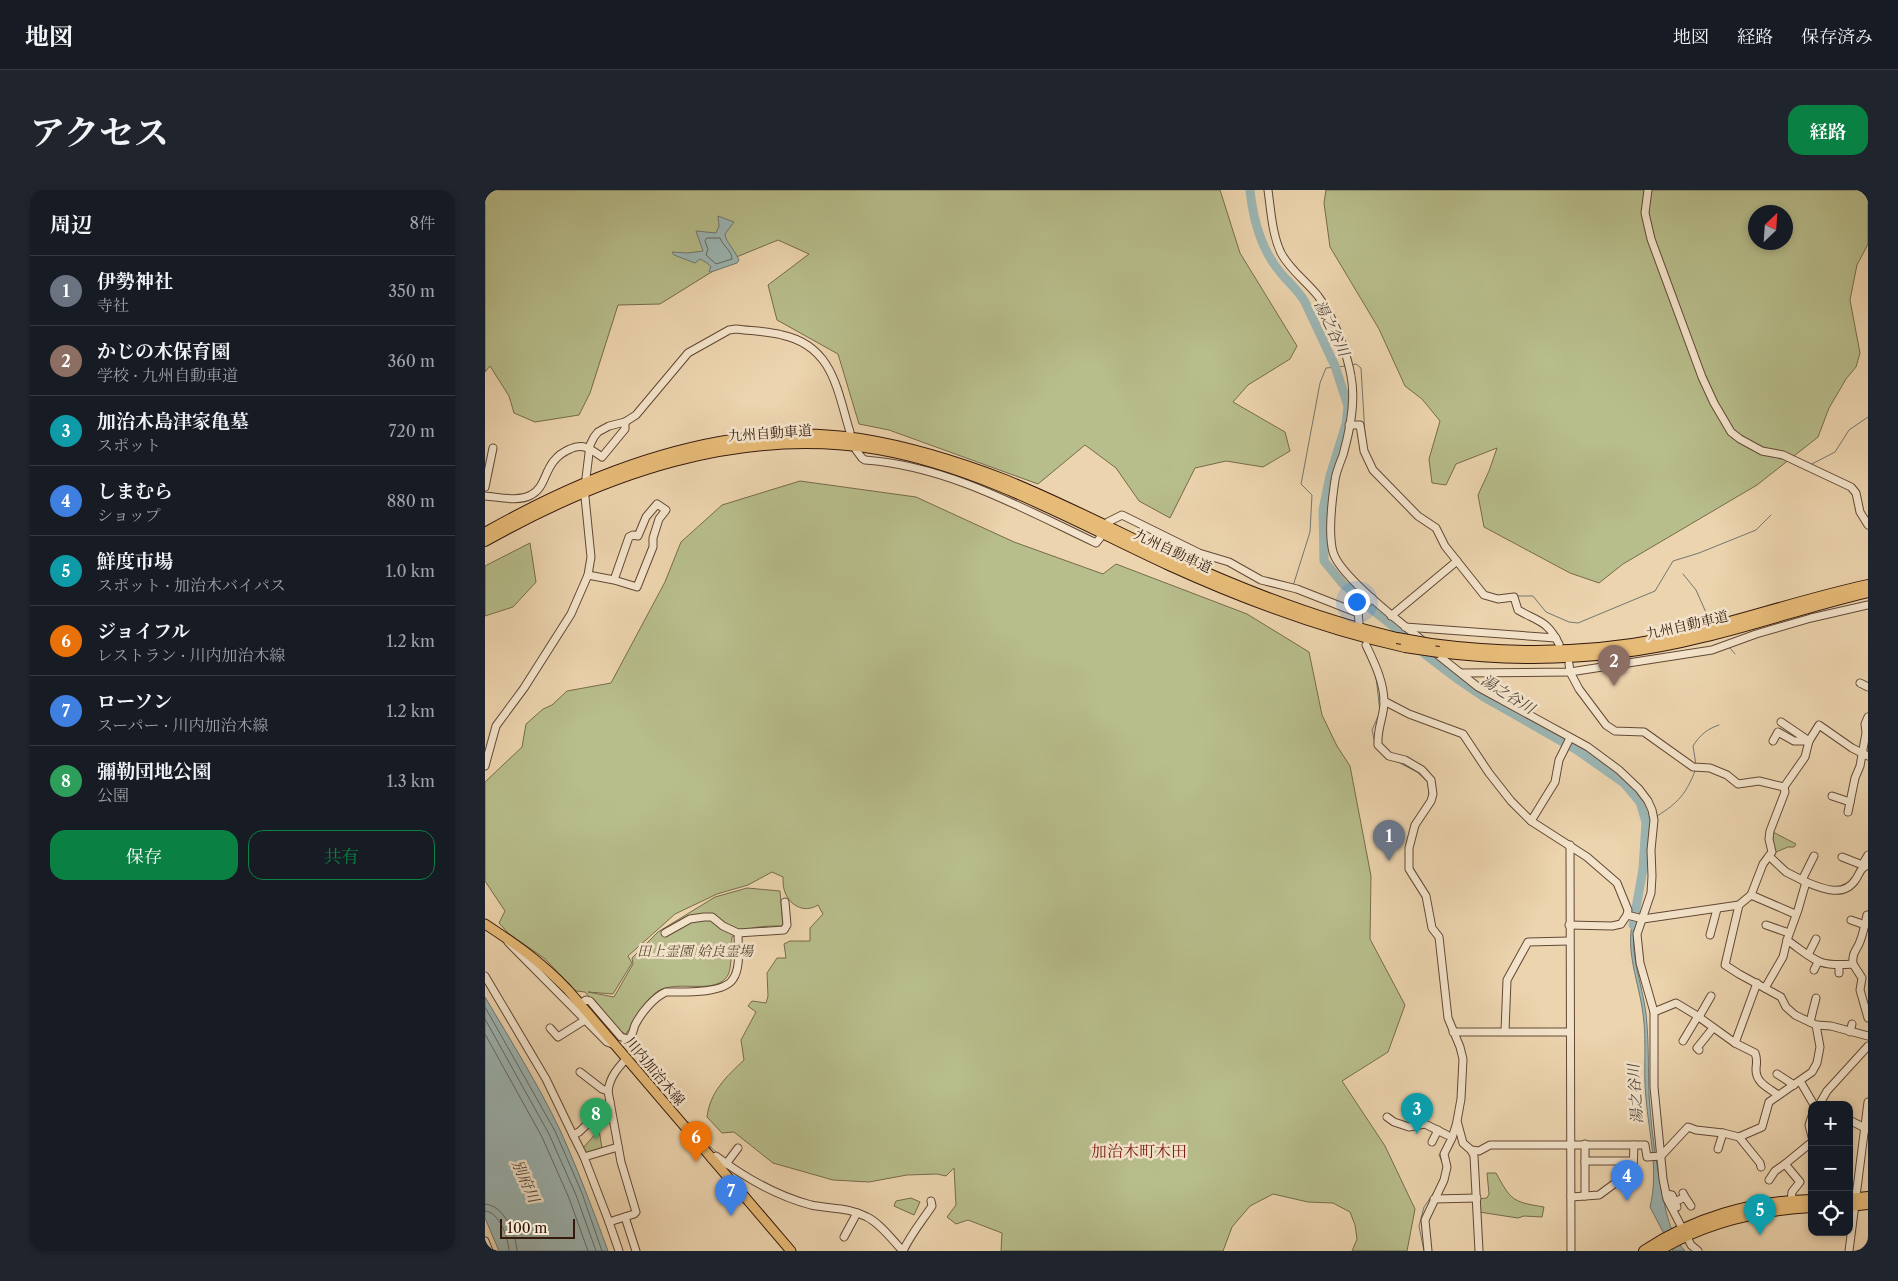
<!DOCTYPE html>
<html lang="ja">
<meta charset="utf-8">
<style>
:root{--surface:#171b24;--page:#20242c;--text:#f1f3f6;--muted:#9ea1a6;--line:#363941;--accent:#0b8043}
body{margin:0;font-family:"Libre Caslon Text","Noto Serif JP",serif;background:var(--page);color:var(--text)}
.controls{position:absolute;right:15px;bottom:15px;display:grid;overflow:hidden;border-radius:10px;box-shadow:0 2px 8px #0003}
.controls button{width:45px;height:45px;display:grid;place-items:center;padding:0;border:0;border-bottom:1px solid var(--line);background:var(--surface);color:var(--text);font:25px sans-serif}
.compass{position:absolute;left:1263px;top:15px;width:45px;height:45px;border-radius:50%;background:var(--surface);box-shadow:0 2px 8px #0003;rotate:25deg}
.scale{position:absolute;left:15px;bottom:12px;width:75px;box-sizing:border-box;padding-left:5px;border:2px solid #34190d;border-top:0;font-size:14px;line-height:18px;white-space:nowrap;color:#34190d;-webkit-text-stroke:4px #f3e3ca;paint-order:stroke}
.you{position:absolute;left:871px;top:411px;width:18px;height:18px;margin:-12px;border:4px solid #fff;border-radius:50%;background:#1a73e8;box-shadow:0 0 0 8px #1a73e833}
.badge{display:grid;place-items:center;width:32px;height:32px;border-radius:50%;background:var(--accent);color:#fff;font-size:16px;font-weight:700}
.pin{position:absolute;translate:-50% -41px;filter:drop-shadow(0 1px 2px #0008)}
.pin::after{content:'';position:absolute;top:26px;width:18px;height:15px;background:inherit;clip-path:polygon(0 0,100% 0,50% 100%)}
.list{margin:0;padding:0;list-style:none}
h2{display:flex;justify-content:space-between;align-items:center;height:65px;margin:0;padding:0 20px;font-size:21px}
h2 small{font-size:16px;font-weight:400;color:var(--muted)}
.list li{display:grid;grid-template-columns:32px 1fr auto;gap:15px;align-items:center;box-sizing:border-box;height:70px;padding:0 20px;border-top:1px solid var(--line)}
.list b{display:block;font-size:19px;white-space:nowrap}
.list p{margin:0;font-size:16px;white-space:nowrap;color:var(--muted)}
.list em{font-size:16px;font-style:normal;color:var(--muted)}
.actions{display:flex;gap:10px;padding:15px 20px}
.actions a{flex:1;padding:11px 0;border:1px solid var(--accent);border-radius:15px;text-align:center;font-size:18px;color:var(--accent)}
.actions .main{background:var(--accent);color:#fff}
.icon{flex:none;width:28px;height:28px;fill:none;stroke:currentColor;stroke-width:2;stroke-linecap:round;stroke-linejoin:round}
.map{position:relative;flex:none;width:1383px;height:1061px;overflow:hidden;border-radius:15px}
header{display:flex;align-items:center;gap:30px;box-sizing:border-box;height:70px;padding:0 25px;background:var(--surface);border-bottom:1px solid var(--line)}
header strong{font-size:24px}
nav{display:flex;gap:28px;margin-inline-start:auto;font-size:18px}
.intro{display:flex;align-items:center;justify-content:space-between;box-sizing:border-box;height:120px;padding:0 30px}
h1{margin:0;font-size:35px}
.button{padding:12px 22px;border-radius:15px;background:var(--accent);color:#fff;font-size:18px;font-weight:700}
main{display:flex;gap:30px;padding:0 30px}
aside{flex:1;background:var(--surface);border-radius:15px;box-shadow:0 2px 8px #0003}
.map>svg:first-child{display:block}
.green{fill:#b7bd8b;stroke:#766b4c;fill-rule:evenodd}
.water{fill:#9cb6b4;stroke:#727771}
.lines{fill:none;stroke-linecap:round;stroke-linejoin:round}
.shore{stroke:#686860;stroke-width:1}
.stream{stroke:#727771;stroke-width:1}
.river{stroke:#9cb6b4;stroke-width:9}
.minor-casing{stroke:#624835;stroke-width:9}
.major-casing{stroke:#34190d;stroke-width:11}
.highway-casing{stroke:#34190d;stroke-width:12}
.minor{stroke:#f3e3ca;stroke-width:7}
.major{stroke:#e6ba77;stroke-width:9}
.highway{stroke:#e6ba77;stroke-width:10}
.highway-bridge-casing{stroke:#34190d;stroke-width:12;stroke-linecap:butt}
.highway-bridge{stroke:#e6ba77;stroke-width:10}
.labels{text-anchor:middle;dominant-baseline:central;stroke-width:5;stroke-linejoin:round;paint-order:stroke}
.street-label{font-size:14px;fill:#34190d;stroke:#f3e3ca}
.park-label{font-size:14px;font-style:italic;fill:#5b4a33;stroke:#f3e3ca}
.water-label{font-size:15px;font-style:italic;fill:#53483f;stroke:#f3e3ca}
.quarter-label{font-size:16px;fill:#7a1f14;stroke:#f3e3ca}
</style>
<header>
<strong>地図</strong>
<nav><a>地図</a><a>経路</a><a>保存済み</a></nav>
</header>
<div class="intro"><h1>アクセス</h1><a class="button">経路</a></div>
<main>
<aside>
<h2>周辺<small>8件</small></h2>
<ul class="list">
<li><span class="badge" style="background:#6b7280">1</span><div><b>伊勢神社</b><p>寺社</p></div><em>350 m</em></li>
<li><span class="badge" style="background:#8d6e63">2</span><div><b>かじの木保育園</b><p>学校 · 九州自動車道</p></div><em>360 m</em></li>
<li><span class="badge" style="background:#0f9aa8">3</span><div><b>加治木島津家亀墓</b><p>スポット</p></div><em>720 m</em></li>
<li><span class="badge" style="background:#3f7fe0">4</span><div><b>しまむら</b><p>ショップ</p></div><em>880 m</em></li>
<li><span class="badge" style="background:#0f9aa8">5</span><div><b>鮮度市場</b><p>スポット · 加治木バイパス</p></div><em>1.0 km</em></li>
<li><span class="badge" style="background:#e8710a">6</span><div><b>ジョイフル</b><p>レストラン · 川内加治木線</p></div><em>1.2 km</em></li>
<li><span class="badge" style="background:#3f7fe0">7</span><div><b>ローソン</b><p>スーパー · 川内加治木線</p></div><em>1.2 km</em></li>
<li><span class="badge" style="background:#2e9e5b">8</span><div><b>彌勒団地公園</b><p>公園</p></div><em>1.3 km</em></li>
</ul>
<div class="actions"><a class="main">保存</a><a>共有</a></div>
</aside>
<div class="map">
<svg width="1383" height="1061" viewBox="0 0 1383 1061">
<rect width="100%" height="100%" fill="#ecd4ae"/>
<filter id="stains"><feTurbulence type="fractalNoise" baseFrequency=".004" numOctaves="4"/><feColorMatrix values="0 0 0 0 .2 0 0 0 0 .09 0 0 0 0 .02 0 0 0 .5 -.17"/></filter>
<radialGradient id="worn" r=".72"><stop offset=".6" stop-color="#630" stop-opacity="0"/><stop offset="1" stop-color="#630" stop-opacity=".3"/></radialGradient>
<!-- green -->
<g class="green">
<polygon points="0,0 735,0 755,63 812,156 805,169 763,195 748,212 800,242 805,261 778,277 741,271 710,278 685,328 654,311 631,278 600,255 553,294 404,240 374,234 353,164 292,130 283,95 324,64 293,50 249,68 175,114 133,115 105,203 94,225 50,232 29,223 24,206 5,176 0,182"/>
<path d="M841 0H1383V54L1372 75 1365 110 1375 163 1371 177 1361 189 1344 218 1333 247 1272 295 1138 374 1114 393 1085 383 999 337 993 305 1004 281 1012 258 971 274 961 295 947 293 944 269 955 231 937 209 920 196 894 139 845 57 839 13ZM1270 22H1300V52H1270Z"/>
<path d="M315 291 431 307 529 352 618 384 631 374 762 424 824 462 837 525 852 556 865 576 886 686 885 749 920 815 903 862 857 891 900 956 930 1019 922 1061H867L872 1049 870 1035 865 1022 848 1013 823 1012 788 1004 765 1016 747 1037 738 1061H516L517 1043 483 1030 471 1034 462 1027 471 1015 469 978 461 986 452 984 422 985 384 992 348 990 288 973 249 942 237 943 222 927C225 902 241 887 259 870L256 850 271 822 263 816 267 811 281 813 283 806 282 783 292 768H301L299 754 305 751H325V738L338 724 333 715C319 724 303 715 299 699 298 696 298 690 298 687L287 682 263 695 232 704 190 724 143 766 147 773 128 804 103 802 129 807 148 774 147 768 173 742 230 707 262 698 295 701 298 736C278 736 263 736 247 747 246 756 247 778 243 785 231 806 193 789 173 801 162 808 148 833 141 844L135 842 100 802 91 801 59 768 24 744 14 733 20 721 0 691V592L37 557 41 534 58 519 67 515 82 501 126 493 180 392 196 352 237 315Z"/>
<polygon points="45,353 51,392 28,417 0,426 0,376"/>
<polygon points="1288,642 1311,654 1309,657 1303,657 1291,662 1288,660 1286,645"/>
<polygon points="114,940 117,958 100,964 98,958"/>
<path d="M1002 983H1011C1026 1010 1027 1012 1059 1017L1057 1027 1039 1026 1033 1028 994 1022 993 1009 1002 1008 1004 1004Z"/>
<polygon points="426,1008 435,1012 429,1025 409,1016 411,1011"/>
</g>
<!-- water -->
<g class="water">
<path d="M233 26 249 32 240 44C241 53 250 60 254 70L252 73 226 82 224 81 226 77C224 74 219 71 215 69L210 73 189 65 187 62 202 63 218 61 211 41 231 43 234 36Z"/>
<path d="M1148 730 1150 731C1144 764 1157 792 1161 824 1164 851 1163 878 1164 904 1166 936 1170 967 1176 998 1181 1020 1184 1044 1200 1061H1188L1165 1017C1174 981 1164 944 1161 908 1158 880 1162 851 1158 824 1154 792 1140 762 1148 730Z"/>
<path d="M0 807C26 851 53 894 75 940 93 980 108 1020 123 1061H14L0 1028Z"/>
</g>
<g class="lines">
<!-- shore -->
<g class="shore">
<path d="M222 48H235C238 56 247 61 247 69L231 74 221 65 223 59 220 51Z"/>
<polyline points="0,817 70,941 97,1003 117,1061"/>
<polyline points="0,829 64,944 91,1005 111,1061"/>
<polyline points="0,844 57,947 84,1008 103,1061"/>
<path d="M0 1014C19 1015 31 1044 32 1061"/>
<path d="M0 1021C15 1022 23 1048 24 1061"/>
</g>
<!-- stream -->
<g class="stream">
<polyline points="866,175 871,174 876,178 880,245"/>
<polyline points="1325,275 1350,262 1364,240 1383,227"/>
<polyline points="1198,384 1211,400 1223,427"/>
<polyline points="808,396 825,342 827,305 816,294 817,289 835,193 841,178 861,176"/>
<polyline points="1031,406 1048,406 1061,422 1084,432 1093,433 1170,401 1188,371 1214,363 1271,340 1286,325"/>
<polyline points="1244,457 1250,464"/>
<polyline points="879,459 888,478"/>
<polyline points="890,553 887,540 895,522 891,487"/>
<polyline points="911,571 932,582 943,592 944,607 931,628"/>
<path d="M1211 575 1208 556C1215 545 1222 539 1234 535"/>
<path d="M1172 626C1193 613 1201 604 1210 581"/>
<polyline points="1161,632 1165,631"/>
<polyline points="203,932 211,943"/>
<polyline points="214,946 233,964"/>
<polyline points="956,962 954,965 957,972"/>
<polyline points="939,1061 934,1036 939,1017 950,1001"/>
</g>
<!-- river -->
<path class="river" d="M765 0C768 29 776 59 795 82 803 92 814 101 820 112L850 176 863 216 861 234 845 286 838 320 839 371 858 394 868 402 874 404 885 418 913 440 942 466 971 488 999 507 1092 560 1139 593 1155 612 1161 632 1158 679 1148 735"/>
<!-- minor casing -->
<g class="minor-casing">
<g id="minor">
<path d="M783 0C786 21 787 44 796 63 805 80 821 91 833 106 848 126 862 162 866 186 871 212 865 240 858 265 855 273 851 282 850 290 847 310 843 343 848 362 855 387 918 434 939 452"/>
<polyline points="1163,0 1160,23 1166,49 1217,187 1229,213 1246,242 1255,249 1277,261 1298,265 1366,297 1371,303 1375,322 1383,335"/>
<path d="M864 235H875L879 261 888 280 933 326 951 338 960 356 999 405 1013 409 1029 407 1033 420C1054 432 1062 430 1074 454"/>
<path d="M371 260 377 268 380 270C463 276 537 318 611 353L615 348"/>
<path d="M101 288 105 255 109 247 113 242 124 236 140 232 151 225 203 163 244 140 251 139C266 141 282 141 297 145 348 156 352 200 365 242"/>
<polyline points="0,297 8,258"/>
<path d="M0 306C14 307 34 312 46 305 64 296 57 271 85 259 98 253 106 259 117 267L140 239V232"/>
<polyline points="623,332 637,325 714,363 744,372 776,390 812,399 873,423"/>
<polyline points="103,385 129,390 152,397 168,357 168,348 174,329 181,320 172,314 161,327 153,346 148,345 144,347 129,390"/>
<polyline points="873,423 887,408"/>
<polyline points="873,423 874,432"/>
<polyline points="906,426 972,371"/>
<polyline points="920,437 1071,448"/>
<path d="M881 455C889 472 899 492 899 512 899 527 892 537 893 555L904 566 920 570 937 580 946 590 948 604 946 611 930 635 924 658V679L941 706 947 738 954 747 963 828 975 857 978 869 976 909 972 931 978 953 986 960 989 966 994 1061"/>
<polyline points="948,461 993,497 1103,557 1134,580 1154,599 1163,611 1167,620 1169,630 1166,660 1167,686 1166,703 1152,744 1155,773 1169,822 1169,897 1178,989 1182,1009 1206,1055 1213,1061"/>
<polyline points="1084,474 1085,482 1094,499 1121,535 1130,541 1159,542 1208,577 1225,578 1242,585 1253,594 1274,591 1299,597"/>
<polyline points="977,483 1085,482 1227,460 1271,444 1326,428 1383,415"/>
<polyline points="1375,493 1383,497"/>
<polyline points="899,511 924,524 978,544 1004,583 1026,611 1046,631 1102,667 1132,693 1143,720 1142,725 1136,734 1127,736 1084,735"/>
<polyline points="1296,532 1324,551"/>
<polyline points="1288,551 1293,542 1309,551 1324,551"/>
<polyline points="0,576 11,536 39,498 86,424 103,385 106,367 100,307"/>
<polyline points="1347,606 1365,612"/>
<polyline points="1363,622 1370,588 1375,576 1381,543 1380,534 1383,527"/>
<polyline points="1046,631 1070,592 1074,570 1085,548"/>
<polyline points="1085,655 1086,1061"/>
<polyline points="1284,666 1301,682 1321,692"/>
<polyline points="1357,667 1380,676"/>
<polyline points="1377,675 1383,665"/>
<polyline points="1317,690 1329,666"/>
<polyline points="1266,705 1310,724"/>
<polyline points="1142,725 1158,729 1254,715 1266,705 1278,674 1287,662 1284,649 1285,641 1300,602 1299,597 1320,567 1324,551 1334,535 1367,558 1383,566"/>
<polyline points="1366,730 1380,735"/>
<polyline points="1281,735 1304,743"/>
<polyline points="253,743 299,740 302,735 300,712"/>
<polyline points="1225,745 1232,719"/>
<path d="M1302 750C1330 770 1332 777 1368 774L1377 788 1375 800 1383 828"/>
<polyline points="23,752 122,852 130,855"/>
<polyline points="1323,765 1331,749"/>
<path d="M1368 774C1367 764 1370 762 1374 754 1378 745 1380 734 1382 725"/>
<polyline points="1329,780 1333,772"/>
<polyline points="1354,783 1354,775"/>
<polyline points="0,786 61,889 88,945"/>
<path d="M1280 798 1298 767 1302 750 1313 720 1321 692C1338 699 1359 708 1371 689 1375 683 1375 678 1383 675"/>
<path d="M95 814 101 810 105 811 136 847 143 849C148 846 148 840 150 835 156 823 169 807 181 802 197 802 239 804 248 789 256 778 253 757 253 743L238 736 227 727H219L205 729 180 743"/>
<path d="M1169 822 1191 813 1211 825 1250 853 1270 863C1273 870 1271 874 1271 880 1271 893 1284 898 1293 905"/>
<polyline points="1214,827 1226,806"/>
<polyline points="1325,832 1331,808"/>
<polyline points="1331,835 1346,836 1383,846"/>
<polyline points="65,838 73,847 100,830"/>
<polyline points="1020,841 1022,790 1043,752 1084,751"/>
<polyline points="968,842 1085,842"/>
<polyline points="1365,842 1367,834"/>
<polyline points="1198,851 1213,826"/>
<polyline points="1250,853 1272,793"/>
<polyline points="1214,860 1212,858 1228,838"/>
<polyline points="95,882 117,899 123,901"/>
<polyline points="1292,884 1309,895"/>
<polyline points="1315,891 1329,915"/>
<polyline points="1334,915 1342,901 1383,856"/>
<polyline points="1327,926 1324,935 1327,947"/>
<polyline points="902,927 909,932 924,937 940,934 962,945"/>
<polyline points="1364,930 1382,939"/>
<polyline points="1254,947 1275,973 1276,977"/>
<polyline points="947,952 953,940"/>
<polyline points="1233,959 1238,943"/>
<polyline points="986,960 994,961 1005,955 1160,955 1162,967 1176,966 1203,937 1211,940 1238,943 1254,947 1277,937 1284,912 1327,882 1332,873 1335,857 1331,835 1310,825 1301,817 1296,807 1254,784 1240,775 1254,715"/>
<polyline points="99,967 88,945 94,942 125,912"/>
<path d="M226 969 231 966C259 987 292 1006 326 1015 345 1019 364 1017 382 1027 396 1034 407 1050 418 1061"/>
<polyline points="1100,971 1148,971"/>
<polyline points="241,974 253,958"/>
<polyline points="1300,974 1327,952"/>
<polyline points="1284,990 1290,981 1300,974 1315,992 1307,1002 1306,1011"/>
<polyline points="1181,1004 1187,1005 1192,1017"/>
<polyline points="1100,1006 1100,954"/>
<polyline points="1086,1007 1114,1005 1148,980 1149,955"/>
<polyline points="1200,1007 1206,1016"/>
<polyline points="949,1009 992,1008"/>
<polyline points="1190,1012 1200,1007 1198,1003"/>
<polyline points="140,1027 151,1061"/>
<polyline points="124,1032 99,967 133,957"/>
<polyline points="359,1047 372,1023"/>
<polyline points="0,1051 4,1061"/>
<path d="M134 1061 124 1032 149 1024 151 1022 136 972 123 901C125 887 132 879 141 869"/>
<path d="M418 1061C426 1044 437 1031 447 1016L446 1011"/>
<polyline points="943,1061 940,1030 959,990 962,977 959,964 967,948 972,932"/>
<polyline points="1364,1061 1383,912"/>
</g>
</g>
<!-- major casing -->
<g class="major-casing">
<path id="major" d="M0 734C32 755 56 772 83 800L306 1061"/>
</g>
<!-- highway casing -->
<g class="highway-casing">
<g id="highway">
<path d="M0 343C111 280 246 229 375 249 425 257 473 272 520 290 577 313 632 342 688 368 760 401 834 430 912 448"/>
<path d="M0 351C121 283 253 236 393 259 496 277 591 332 684 375 761 410 838 439 920 457"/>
<path d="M946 454C1023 464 1101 464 1177 449 1247 434 1314 410 1383 395"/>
<path d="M954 462C1042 473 1131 469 1218 447 1273 434 1327 415 1383 402"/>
<polyline points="1364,1009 1383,1007"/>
<polyline points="1364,1016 1383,1014"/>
<path d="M1159 1061C1208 1028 1267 1011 1327 1010"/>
<path d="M1173 1061C1220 1032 1272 1020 1327 1017"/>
</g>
</g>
<!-- minor -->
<use href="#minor" class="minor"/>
<!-- major -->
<use href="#major" class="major"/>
<!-- highway -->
<use href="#highway" class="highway"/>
<!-- highway-bridge casing -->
<g class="highway-bridge-casing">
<g id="highway-bridge">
<polyline points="912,448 946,454"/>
<polyline points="920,457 954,462"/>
</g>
</g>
<!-- highway-bridge -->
<use href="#highway-bridge" class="highway-bridge"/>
</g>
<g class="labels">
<!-- street labels -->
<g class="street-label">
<text transform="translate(285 243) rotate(-4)">九州自動車道</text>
<text transform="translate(688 361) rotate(25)">九州自動車道</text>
<text transform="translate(1202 435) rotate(-13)">九州自動車道</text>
<text transform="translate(170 881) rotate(50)">川内加治木線</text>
</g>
<!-- park labels -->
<g class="park-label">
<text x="210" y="761">田上霊園 姶良霊場</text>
</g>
<!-- water labels -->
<g class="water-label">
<text transform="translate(847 138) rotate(64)">湯之谷川</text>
<text transform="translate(1023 504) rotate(32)">湯之谷川</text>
<text transform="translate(1150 904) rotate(-94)">湯之谷川</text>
<text transform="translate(41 991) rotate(66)">別府川</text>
</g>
<!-- quarter labels -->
<g class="quarter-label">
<text x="654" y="961">加治木町木田</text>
</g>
</g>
<rect width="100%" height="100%" filter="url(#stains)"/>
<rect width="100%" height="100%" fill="url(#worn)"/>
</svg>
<div class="controls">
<button>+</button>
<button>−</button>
<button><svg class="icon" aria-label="locate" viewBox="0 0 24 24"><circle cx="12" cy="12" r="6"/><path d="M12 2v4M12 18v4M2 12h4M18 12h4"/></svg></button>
</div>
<svg class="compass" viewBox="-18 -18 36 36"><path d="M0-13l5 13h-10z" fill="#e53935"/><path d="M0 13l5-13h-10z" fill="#9ea1a6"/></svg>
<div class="scale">100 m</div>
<div class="you"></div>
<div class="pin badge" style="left:904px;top:671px;background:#6b7280">1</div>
<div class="pin badge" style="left:1129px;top:496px;background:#8d6e63">2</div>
<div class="pin badge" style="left:932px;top:944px;background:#0f9aa8">3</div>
<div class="pin badge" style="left:1142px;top:1011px;background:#3f7fe0">4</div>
<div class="pin badge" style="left:1275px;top:1045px;background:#0f9aa8">5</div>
<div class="pin badge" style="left:211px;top:972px;background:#e8710a">6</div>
<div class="pin badge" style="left:246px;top:1026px;background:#3f7fe0">7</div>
<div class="pin badge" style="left:111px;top:949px;background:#2e9e5b">8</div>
</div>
</main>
